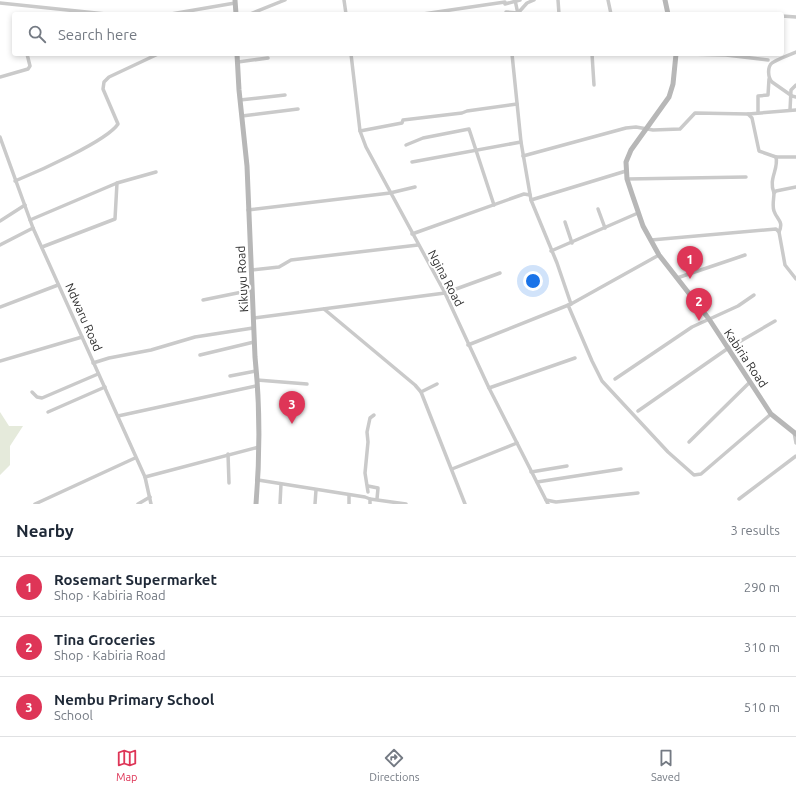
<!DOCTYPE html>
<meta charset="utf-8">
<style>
:root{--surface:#fff;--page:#f6f6f7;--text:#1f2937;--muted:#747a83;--line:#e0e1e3;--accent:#de3557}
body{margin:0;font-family:Ubuntu,sans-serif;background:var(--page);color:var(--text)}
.you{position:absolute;left:533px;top:281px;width:14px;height:14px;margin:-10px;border:3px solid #fff;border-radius:50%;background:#1a73e8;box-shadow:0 0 0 6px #1a73e833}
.badge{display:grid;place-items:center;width:26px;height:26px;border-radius:50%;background:var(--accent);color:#fff;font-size:13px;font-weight:700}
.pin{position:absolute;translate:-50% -33px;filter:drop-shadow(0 1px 2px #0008)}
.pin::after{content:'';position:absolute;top:21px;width:14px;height:12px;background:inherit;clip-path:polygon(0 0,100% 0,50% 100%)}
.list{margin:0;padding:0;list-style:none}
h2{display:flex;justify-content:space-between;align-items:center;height:52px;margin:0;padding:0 16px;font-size:17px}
h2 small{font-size:13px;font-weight:400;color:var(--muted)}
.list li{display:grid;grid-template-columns:26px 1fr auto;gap:12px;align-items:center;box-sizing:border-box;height:60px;padding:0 16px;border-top:1px solid var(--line)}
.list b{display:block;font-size:15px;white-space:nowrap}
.list p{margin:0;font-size:13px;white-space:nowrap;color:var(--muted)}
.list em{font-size:13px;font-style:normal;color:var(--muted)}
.icon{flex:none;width:22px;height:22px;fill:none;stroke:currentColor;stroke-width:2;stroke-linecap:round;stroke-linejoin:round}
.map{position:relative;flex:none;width:796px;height:504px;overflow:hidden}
.search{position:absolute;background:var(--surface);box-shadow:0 2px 6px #0003;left:12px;right:12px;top:12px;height:44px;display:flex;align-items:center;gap:10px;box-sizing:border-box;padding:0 14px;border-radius:4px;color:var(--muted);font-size:15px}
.sheet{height:232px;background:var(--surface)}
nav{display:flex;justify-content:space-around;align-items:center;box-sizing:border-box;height:56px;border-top:1px solid var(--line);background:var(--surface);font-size:11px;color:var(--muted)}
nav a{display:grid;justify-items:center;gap:2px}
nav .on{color:var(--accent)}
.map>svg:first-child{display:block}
.green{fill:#e5eadb}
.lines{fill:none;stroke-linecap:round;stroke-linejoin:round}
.street{stroke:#cacaca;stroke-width:3.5}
.secondary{stroke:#b7b7b7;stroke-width:5}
.labels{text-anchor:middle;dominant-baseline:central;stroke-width:4;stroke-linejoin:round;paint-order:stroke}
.street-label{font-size:12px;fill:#2d2d2d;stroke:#fff}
</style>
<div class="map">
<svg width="796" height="504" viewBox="0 0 796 504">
<rect width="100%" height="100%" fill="#fff"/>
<!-- green -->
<polygon class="green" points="0,412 9,426 23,426 10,446 10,465 0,475"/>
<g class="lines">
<!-- street -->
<g class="street">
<polyline points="344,0 346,14"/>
<polyline points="515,0 518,14"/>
<polyline points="558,0 559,14"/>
<polyline points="608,0 611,14"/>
<polyline points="0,3 106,14"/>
<polyline points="505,4 520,0"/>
<polyline points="506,12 518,13 527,3 534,0"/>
<polyline points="171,14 235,3"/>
<polyline points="250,14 285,0"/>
<polyline points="423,14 505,2"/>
<polyline points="782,16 796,17"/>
<path d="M796 52C791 54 774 61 772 63 767 67 768 78 772 82L792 96 796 97"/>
<polyline points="351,54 360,131 366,147 445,293 489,388 548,504"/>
<polyline points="512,54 521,142 531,200 557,263 571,304"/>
<polyline points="592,54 594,85"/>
<polyline points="688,54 726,55 768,60"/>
<polyline points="238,62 268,58"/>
<polyline points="0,77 28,69 30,66 27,54"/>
<polyline points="240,100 285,95"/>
<polyline points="790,110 791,90 796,85"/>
<polyline points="758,113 758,96 768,95 769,79"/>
<polyline points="748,114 796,110"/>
<polyline points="242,116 298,109"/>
<polyline points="360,131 402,123 403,120 462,113 467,111 517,104"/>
<polyline points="0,137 33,228 145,477 151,504"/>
<polyline points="406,145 423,138 469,129 494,205"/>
<polyline points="523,156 626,128 636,127 653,130 680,129 695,113 748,114 752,118 759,151 776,157 796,157"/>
<polyline points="412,162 521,142"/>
<polyline points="627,179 746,177"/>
<path d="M15 181C37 172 107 141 118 124L103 89 104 82 109 77 158 54"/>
<path d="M774 193C768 179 779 169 776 157"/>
<polyline points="531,200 626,171"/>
<polyline points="598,209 605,228"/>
<polyline points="248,210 390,193 415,187"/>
<polyline points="30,220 117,183 156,172"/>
<polyline points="0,221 25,205"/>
<polyline points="565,222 572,243"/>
<polyline points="779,232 785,265 796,279"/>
<polyline points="412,234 524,194 530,195"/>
<path d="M651 240 776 229 779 232C784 221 777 220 774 211 772 206 774 198 774 193L776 191 796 187"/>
<polyline points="0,245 33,228"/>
<polyline points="42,247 115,219 117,183"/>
<polyline points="551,251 638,213"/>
<polyline points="252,270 279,267 291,260 418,245"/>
<polyline points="677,278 745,255"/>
<polyline points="203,300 252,290"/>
<polyline points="568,305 592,361 602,381 668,452 694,475 701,474 771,414"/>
<polyline points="0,307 58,285"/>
<polyline points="324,309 415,385 421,392 465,504"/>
<polyline points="254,318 445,293 500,273"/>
<polyline points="468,345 571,304 659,255"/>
<polyline points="200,355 254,342"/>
<polyline points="0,361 82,337"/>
<polyline points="93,363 109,358 151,350 195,337 253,328"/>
<polyline points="230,376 256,371"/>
<polyline points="615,379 692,327 738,306 754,295"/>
<polyline points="257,380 307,384"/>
<polyline points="489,388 575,358"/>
<polyline points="32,392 37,397 42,398 98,374"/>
<polyline points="421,392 437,384"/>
<polyline points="638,411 727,349 775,321"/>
<polyline points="48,412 105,387"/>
<polyline points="118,416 256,386"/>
<polyline points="794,432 796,443"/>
<polyline points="689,442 750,382"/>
<polyline points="228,454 229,483"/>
<polyline points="452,469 517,443"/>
<polyline points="531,472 567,466"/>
<polyline points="145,477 259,447"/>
<polyline points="258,480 365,497 370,499 370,504"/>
<polyline points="537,482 621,469"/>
<polyline points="368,486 378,488 377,499"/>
<polyline points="368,492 365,473 368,442 367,432 370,418 374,415"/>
<polyline points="370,499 406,504"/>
<polyline points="739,499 796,456"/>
<polyline points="546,500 556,502 638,493"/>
<polyline points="35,504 135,458"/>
<polyline points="138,504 150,497"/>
<polyline points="280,504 281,484"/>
<polyline points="315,504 316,490"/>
<polyline points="349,504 349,495"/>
</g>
<!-- secondary -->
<g class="secondary">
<polyline points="235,0 236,14"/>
<polyline points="665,0 668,14"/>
<path d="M237 54 239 90 247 166 255 357C260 405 260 455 256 504"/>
<polyline points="676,54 673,84 669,97 631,150 626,162 627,179 632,194 643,226 659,255 709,319 771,414 796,434"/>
</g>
</g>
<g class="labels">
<!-- street labels -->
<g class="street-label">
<text transform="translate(446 278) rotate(62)">Ngina Road</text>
<text transform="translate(242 279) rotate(-93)">Kikuyu Road</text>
<text transform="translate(84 317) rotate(66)">Ndwaru Road</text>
<text transform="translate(746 358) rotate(56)">Kabiria Road</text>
</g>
</g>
</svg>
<div class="you"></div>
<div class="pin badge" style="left:690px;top:279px">1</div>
<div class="pin badge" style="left:699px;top:321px">2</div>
<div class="pin badge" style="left:292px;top:424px">3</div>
<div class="search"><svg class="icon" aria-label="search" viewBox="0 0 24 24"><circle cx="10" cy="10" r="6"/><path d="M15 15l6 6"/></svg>Search here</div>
</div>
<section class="sheet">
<h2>Nearby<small>3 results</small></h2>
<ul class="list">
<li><span class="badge">1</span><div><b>Rosemart Supermarket</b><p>Shop · Kabiria Road</p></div><em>290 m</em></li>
<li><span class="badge">2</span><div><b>Tina Groceries</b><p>Shop · Kabiria Road</p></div><em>310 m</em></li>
<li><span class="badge">3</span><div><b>Nembu Primary School</b><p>School</p></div><em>510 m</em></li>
</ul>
</section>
<nav>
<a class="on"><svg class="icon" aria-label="map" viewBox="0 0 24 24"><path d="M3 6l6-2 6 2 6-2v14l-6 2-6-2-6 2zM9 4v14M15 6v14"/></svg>Map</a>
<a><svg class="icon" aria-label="directions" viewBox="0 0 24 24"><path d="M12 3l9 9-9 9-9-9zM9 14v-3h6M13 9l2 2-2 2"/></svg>Directions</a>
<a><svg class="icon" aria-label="saved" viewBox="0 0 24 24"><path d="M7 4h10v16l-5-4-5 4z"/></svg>Saved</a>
</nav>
